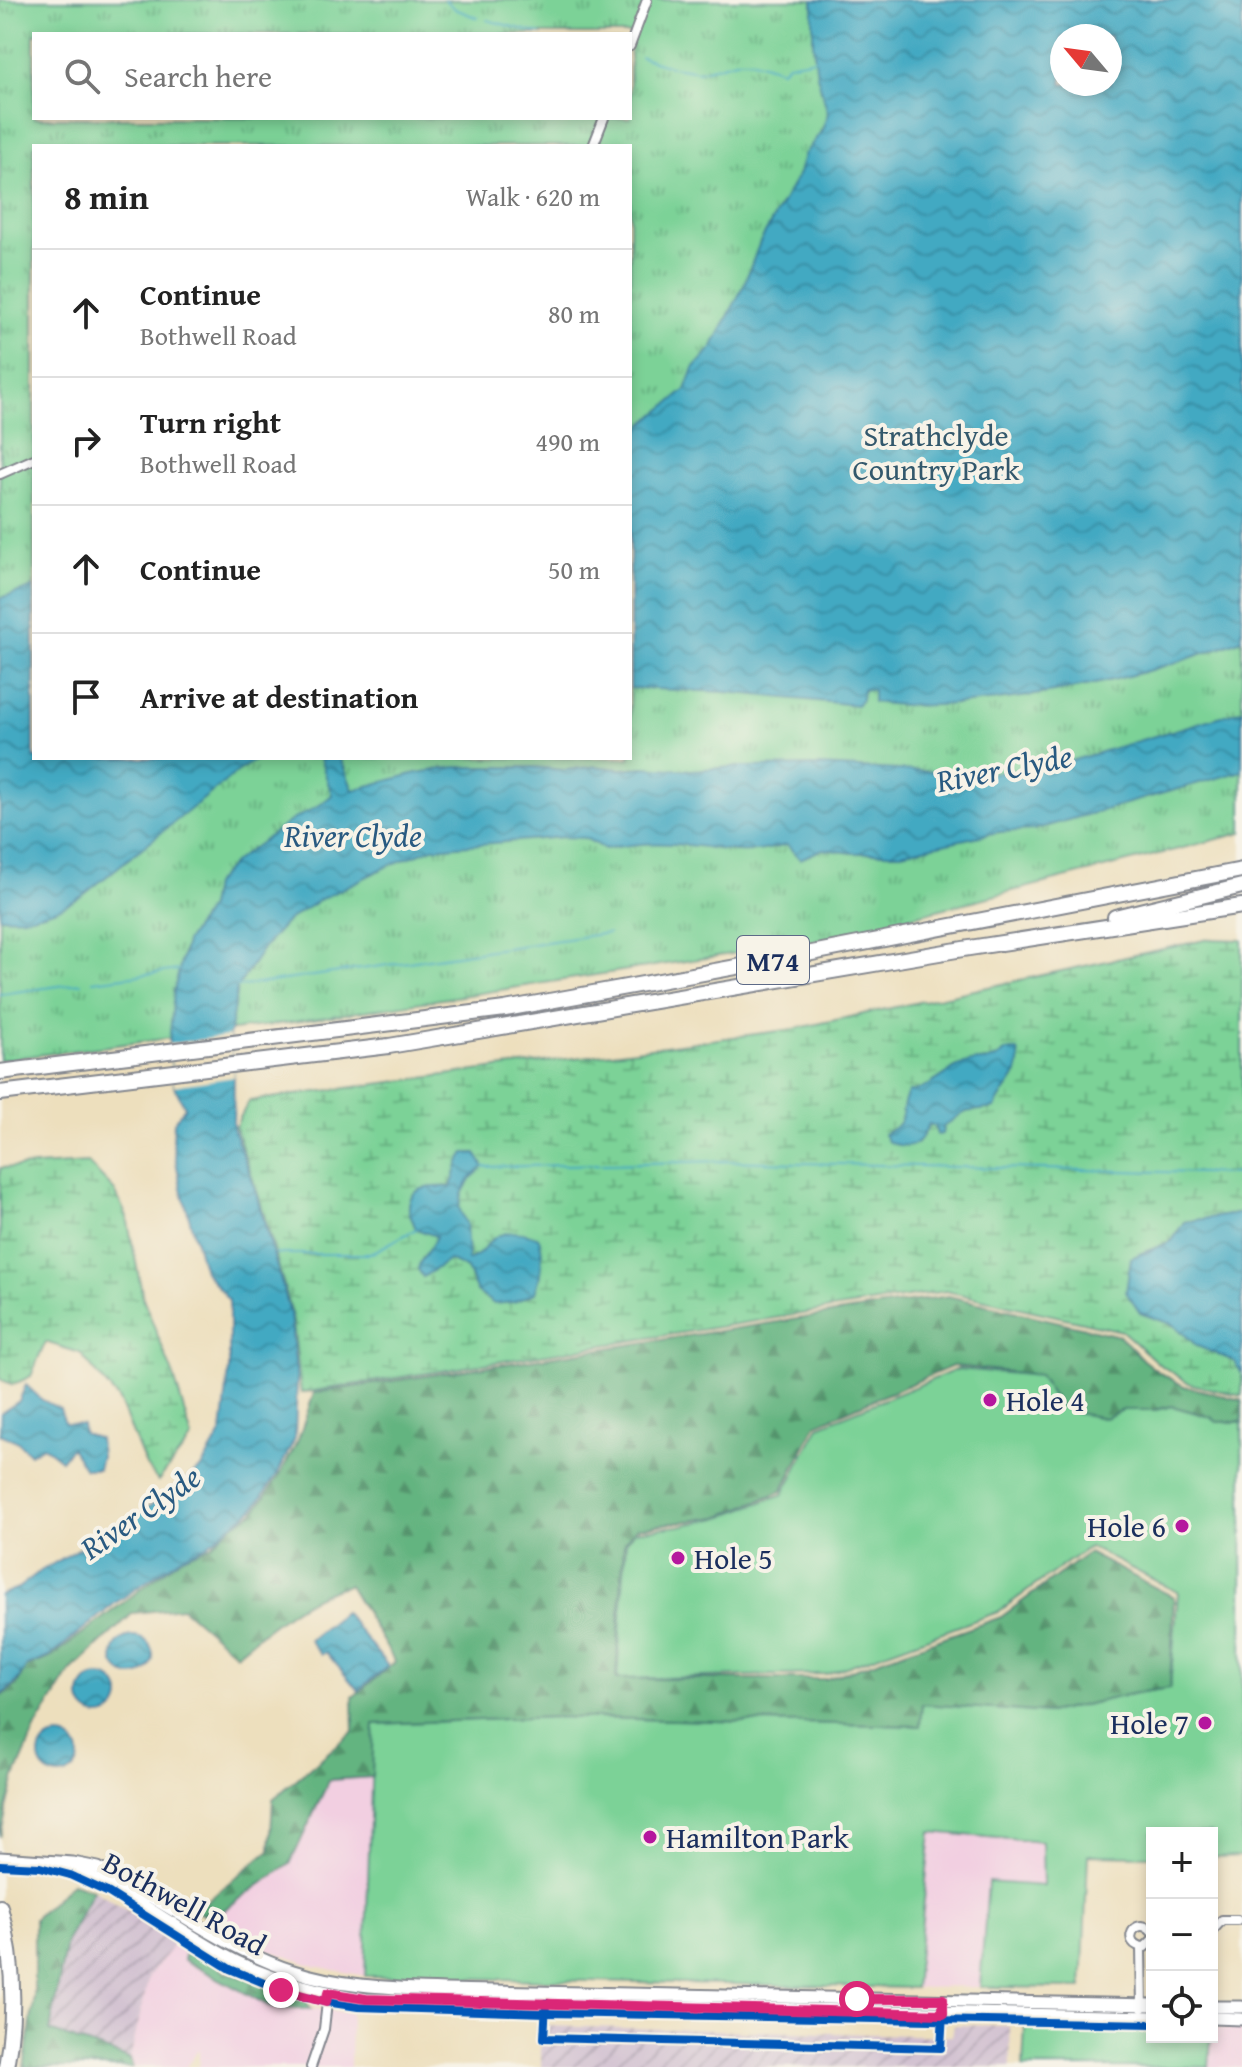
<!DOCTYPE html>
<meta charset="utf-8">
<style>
:root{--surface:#fff;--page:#f2f2f2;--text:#222;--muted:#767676;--line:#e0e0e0}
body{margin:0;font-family:"Gentium Book Plus",serif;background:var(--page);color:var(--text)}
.controls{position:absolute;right:24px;bottom:24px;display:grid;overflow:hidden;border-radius:0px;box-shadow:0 4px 12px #0003}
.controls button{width:72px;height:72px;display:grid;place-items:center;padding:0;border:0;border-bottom:2px solid var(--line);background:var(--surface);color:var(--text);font:40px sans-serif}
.compass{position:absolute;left:1050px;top:24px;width:72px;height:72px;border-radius:50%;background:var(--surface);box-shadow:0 4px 12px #0003;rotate:299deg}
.stop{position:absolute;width:24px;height:24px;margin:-18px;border:6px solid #db2777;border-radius:50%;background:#fff}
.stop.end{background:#db2777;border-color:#fff;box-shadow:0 2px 8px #0008}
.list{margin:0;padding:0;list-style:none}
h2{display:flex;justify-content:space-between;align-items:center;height:104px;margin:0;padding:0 32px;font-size:34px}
h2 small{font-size:26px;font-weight:400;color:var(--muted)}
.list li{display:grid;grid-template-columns:52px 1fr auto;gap:24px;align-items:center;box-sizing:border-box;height:128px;padding:0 32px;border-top:2px solid var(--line)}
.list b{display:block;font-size:30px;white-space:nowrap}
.list p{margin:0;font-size:26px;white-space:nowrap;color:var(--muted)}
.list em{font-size:26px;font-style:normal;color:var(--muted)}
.icon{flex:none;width:44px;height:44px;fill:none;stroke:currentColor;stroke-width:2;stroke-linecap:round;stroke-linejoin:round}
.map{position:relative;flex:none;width:1242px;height:2067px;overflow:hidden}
.search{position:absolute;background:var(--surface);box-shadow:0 4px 12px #0003;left:32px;top:32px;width:600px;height:88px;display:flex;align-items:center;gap:20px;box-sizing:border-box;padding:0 28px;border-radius:0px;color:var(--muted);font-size:30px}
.panel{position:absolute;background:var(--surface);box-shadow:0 4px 12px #0003;left:32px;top:144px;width:600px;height:616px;border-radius:0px}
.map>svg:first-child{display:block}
.built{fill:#f2cfe1}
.industrial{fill:url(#industrial-furrows)}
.grass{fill:#7bd297;stroke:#4b807a;stroke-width:2}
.forest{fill:url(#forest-firs);stroke:#40726f;stroke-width:2}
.wetland{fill:url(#wetland-marsh);stroke:#4b807a;stroke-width:2}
.park{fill:url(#park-tufts);stroke:#4b807a;stroke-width:2;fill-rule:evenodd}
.water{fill:url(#water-waves);stroke:#2e6c90;stroke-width:2;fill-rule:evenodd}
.pier{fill:#eddfbd}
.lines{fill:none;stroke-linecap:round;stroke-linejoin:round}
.stream{stroke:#42a9c2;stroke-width:2}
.street-casing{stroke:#84878e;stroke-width:12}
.secondary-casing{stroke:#84878e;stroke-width:15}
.highway-casing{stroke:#84878e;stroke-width:18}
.street{stroke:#fff;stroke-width:8}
.secondary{stroke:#fff;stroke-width:11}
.highway{stroke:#fff;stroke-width:14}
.cycleway-casing{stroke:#f7f3e8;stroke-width:13}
.cycleway{stroke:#0057b8;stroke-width:8}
.route{stroke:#db2777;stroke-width:10}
.poi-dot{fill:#b5179e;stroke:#f7f3e8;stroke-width:3}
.labels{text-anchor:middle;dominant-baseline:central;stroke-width:8;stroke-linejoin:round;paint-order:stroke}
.shield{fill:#f7f3e8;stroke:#5d6a87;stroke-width:2}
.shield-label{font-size:28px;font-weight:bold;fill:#1b2f5e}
.park-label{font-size:30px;fill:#33586c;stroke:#f7f3e8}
.poi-label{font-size:30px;fill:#1b2f5e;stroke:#f7f3e8;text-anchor:start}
.street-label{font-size:30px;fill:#1b2f5e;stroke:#f7f3e8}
.water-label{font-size:32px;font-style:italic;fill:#295a81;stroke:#f7f3e8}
</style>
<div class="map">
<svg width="1242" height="2067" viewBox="0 0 1242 2067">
<defs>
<pattern id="industrial-furrows" width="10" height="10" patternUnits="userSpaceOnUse" patternTransform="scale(2)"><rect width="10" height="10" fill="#cfbdcf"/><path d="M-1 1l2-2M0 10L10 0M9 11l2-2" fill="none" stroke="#a79aab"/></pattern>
<pattern id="forest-firs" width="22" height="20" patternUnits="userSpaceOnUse" patternTransform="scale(2)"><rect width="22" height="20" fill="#64b480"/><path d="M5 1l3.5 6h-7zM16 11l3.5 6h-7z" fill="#52936c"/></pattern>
<pattern id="wetland-marsh" width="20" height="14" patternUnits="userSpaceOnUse" patternTransform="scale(2)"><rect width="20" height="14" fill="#7bd297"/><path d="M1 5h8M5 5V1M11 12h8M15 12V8" fill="none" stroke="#64ab7e"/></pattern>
<pattern id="park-tufts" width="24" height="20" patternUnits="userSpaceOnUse" patternTransform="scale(2)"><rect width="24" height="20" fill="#7bd297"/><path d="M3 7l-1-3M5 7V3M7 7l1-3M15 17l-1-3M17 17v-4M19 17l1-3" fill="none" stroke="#64ab7e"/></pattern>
<pattern id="water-waves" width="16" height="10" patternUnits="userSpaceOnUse" patternTransform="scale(2)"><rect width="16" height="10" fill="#42a9c2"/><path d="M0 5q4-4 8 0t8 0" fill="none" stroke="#368aa1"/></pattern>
</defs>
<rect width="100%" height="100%" fill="#f7f3e8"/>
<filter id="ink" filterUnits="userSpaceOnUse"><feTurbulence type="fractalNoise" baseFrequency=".0125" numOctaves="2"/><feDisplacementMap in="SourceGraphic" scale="16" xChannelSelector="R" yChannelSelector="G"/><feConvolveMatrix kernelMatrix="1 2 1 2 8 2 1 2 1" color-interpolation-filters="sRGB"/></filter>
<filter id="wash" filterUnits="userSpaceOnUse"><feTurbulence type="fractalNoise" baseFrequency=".006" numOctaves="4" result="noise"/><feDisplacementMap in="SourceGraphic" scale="32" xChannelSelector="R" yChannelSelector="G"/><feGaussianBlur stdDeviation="1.8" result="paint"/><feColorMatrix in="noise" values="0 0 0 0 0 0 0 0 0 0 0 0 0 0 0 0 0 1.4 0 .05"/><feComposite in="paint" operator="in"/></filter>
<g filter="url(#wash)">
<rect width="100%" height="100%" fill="#eddfbd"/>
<!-- built -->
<g class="built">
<polygon points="372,1777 365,1976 314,1966 252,1944 212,1918 221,1914 314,1814 329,1780"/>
<polygon points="931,1832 1042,1841 1043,1886 988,1882 980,1987 915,1988"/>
<polygon points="177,1940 186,1950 184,1961 273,2007 293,2007 351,2013 350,2067 199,2067 199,2049 186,2067 133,2067 130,2059 149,1976"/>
<polygon points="1212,2028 1242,2028 1242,2067 1209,2067"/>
</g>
<!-- industrial -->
<g class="industrial">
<polygon points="93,1890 177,1940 149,1976 130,2059 50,2031 66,1942"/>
<polygon points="954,2025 1010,2026 1011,2067 541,2067 541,2026 952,2036"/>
</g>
<!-- grass -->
<g class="grass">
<polygon points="958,1369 1039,1376 1057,1402 1067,1408 1101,1418 1123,1410 1156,1410 1172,1406 1211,1417 1217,1422 1242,1422 1242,1856 1212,1857 1212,1833 1152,1833 1152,1856 1088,1855 1082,1988 980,1987 988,1882 1043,1886 1042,1842 931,1832 915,1988 365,1976 373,1724 555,1717 919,1726 921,1704 1049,1713 1136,1693 1170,1688 1178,1592 1089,1547 998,1612 827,1674 617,1679 626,1542 634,1531 679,1526 718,1518 783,1494 819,1426"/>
<polygon points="1025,2025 1152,2027 1152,2037 1211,2037 1209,2067 1023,2067"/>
</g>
<!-- forest -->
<g class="forest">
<path d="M948 1296 1120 1336 1143 1360 1160 1373 1184 1386 1242 1400V1421L1217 1422 1211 1417 1172 1406 1154 1410H1123L1105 1418 1076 1413 1059 1405 1039 1375 953 1366 816 1424 782 1491 718 1517 636 1528 624 1543 616 1679H826L1001 1617 1088 1553 1174 1597 1170 1688 1136 1693 1049 1713 922 1704 920 1726 555 1717 374 1724 372 1777 329 1780 290 1864 212 1918 195 1910 270 1850 273 1799 354 1731 353 1697 395 1662 349 1585C306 1594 270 1627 236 1654L182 1608 133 1613 70 1672 36 1727 15 1777 0 1837V1697L16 1686 26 1667 50 1658 183 1557 212 1545 229 1527 254 1512 281 1473 298 1440 314 1393Z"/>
<polygon points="72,1883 93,1890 66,1942 50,2031 130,2059 133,2067 24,2067 34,2002 34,1919"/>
<polygon points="190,1946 225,1971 306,2001 311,2009 273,2008 184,1960 186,1950"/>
</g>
<!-- wetland -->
<g class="wetland">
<polygon points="1209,939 1242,940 1242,1213 1184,1222 1172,1241 1131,1258 1140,1313 1174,1325 1197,1346 1234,1361 1242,1374 1242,1396 1191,1384 1160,1365 1122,1331 946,1291 301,1393 292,1314 260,1200 235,1127 249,1101 794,1029"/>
<polygon points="88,1163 115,1191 127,1217 143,1298 174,1377 192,1438 158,1481 146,1466 119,1400 80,1353 45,1342 31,1376 13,1385 0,1379 0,1168"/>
</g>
<!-- park -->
<path class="park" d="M0 0H1242V833L815 941 287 1023 0 1060ZM34 34H630V118H34ZM1062 36H1110V84H1062ZM34 146H630V758H34Z"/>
<!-- water -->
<g class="water">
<path d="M813 0H1242V639C1159 672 1077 692 988 701 949 705 911 708 873 702V690L863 689 862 699 857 705 726 692 630 688V435L686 390 694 368 712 348 743 287 760 242 799 173 804 155 822 130 828 113 817 75 813 44ZM1062 36H1110V84H1062Z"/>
<path d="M34 587V758H259L242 768 82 896C58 911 29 920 0 917V598Z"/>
<path d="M1242 710V771L1033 830 998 832 901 853H853L823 849 800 859 787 845C777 847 766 850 756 851 732 853 710 847 687 845 659 842 632 843 605 849L585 838 564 837 433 848 390 865 321 899 288 920 264 947 237 988 229 1036 234 1077 233 1129 252 1179 290 1313 297 1380 295 1438 278 1473 254 1508 207 1545 182 1557 114 1604 49 1657 27 1666 14 1685 0 1695V1595L18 1588 39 1572 143 1511 201 1468 222 1432 229 1370V1300L204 1271 181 1188 173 1144 174 1122 185 1107 174 1086 169 1044 174 991 186 942 209 907 213 885 235 861 292 820 320 805 332 795 320 758H340L353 790 416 773 455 767H535L565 770 595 766 620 769 644 767 691 770 732 767 819 766 978 774 1047 768Z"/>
<path d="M1006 1051H1018C1025 1077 1002 1087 995 1108L964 1112 943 1127 942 1134 937 1135 935 1126 929 1124C920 1141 919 1148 899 1145 889 1143 888 1144 884 1134 912 1120 896 1111 909 1092 933 1089 948 1067 971 1062 986 1060 995 1062 1006 1051Z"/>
<path d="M465 1153H476L484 1167 470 1179 462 1194 459 1208 466 1223 468 1260C487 1252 482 1247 494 1238 508 1229 526 1232 539 1238 545 1256 541 1275 535 1293L514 1302 494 1304 477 1292 467 1269 449 1260 423 1277 418 1269C420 1257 432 1249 436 1236L416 1229C414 1224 410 1215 409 1210 407 1185 434 1186 451 1187L459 1162Z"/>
<polygon points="1242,1213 1242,1374 1234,1361 1197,1346 1174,1325 1140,1313 1126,1292 1131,1258 1172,1241 1184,1222"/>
<polygon points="26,1385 42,1400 60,1409 65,1423 82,1425 83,1433 99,1439 101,1456 98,1469 85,1469 71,1448 61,1460 43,1446 30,1454 17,1441 0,1434 1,1413 19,1401"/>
<polygon points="344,1612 388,1666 358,1690 326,1652 321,1655 309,1640"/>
<circle cx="133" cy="1656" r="20"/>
<circle cx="100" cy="1696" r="20"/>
<circle cx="59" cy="1756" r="20"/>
</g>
<!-- pier -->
<polygon class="pier" points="229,1036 234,1077 174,1086 169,1044"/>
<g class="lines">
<!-- stream -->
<g class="stream">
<polyline points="445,0 455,9 478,18"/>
<polyline points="487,20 540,34"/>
<polyline points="641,57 673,67 699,71 740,60 750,60 782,70 788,64 815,59"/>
<polyline points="93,981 179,970"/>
<polyline points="237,987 608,933"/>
<polyline points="0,994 81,983"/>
<polyline points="484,1167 724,1161 1242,1174"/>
<polyline points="276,1254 370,1254 416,1229"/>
</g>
</g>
</g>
<g filter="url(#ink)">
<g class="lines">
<!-- street casing -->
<g class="street-casing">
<g id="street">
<polyline points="630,46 647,0"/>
<polyline points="593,146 604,118"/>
<polyline points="0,474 34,459"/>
<polyline points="1212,1931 1222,1920 1237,1920"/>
<path d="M1152 1932C1135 1913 1119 1946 1145 1947L1152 1940"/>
<polyline points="1141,1947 1142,2008"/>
<polyline points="546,2003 544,2038 941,2048 943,2014"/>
<polyline points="311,2067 324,2029 328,1993"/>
</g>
</g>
<!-- secondary casing -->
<g class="secondary-casing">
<g id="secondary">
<path d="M0 1858 73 1863 98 1868C164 1900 223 1948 293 1971 342 1987 394 1988 444 1990L1152 2005"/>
<path d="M63 1867C121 1882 182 1935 237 1962 278 1982 321 1992 366 1999L1152 2017"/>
<polyline points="1212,2007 1242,2007"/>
<polyline points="1212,2018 1242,2019"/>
</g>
</g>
<!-- highway casing -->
<g class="highway-casing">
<g id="highway">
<polyline points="1115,917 1242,886"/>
<polyline points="0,1072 505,1009 786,958 1242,870"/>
<polyline points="0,1093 389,1046 963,949 1242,906"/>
<path d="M0 1907C14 1959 16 2014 6 2067"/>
</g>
</g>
<!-- street -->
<use href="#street" class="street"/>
<!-- secondary -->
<use href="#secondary" class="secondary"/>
<!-- highway -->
<use href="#highway" class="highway"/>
<!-- cycleway casing -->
<g class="cycleway-casing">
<g id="cycleway">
<polyline points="0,1865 40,1867 70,1875 109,1893 230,1969 281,1990 326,2002 358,2007 546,2013 1152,2024"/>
<polyline points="546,2003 544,2038 941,2048 943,2014"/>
</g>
</g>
<!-- cycleway -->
<use href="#cycleway" class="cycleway"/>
</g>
</g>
<g class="lines" filter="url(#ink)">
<!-- route -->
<polyline class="route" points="281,1990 326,2002 328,1993 366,1999 943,2014 943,1999 857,1999"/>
</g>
<!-- markers -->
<g class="poi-dot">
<circle cx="990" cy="1400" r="8"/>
<circle cx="1182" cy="1526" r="8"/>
<circle cx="678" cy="1558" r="8"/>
<circle cx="1205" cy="1723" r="8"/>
<circle cx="650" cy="1837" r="8"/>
</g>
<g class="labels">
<!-- shield labels -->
<rect class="shield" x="737" y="936" width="72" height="48" rx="6"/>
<g class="shield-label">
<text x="773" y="960">M74</text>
</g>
<!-- park labels -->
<g class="park-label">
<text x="936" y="435">Strathclyde<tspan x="936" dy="34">Country Park</tspan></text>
</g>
<!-- poi labels -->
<g class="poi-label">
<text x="1006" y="1400">Hole 4</text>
<text x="1166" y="1526" text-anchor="end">Hole 6</text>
<text x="694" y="1558">Hole 5</text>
<text x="1189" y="1723" text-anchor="end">Hole 7</text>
<text x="666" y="1837">Hamilton Park</text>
</g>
<!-- street labels -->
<g class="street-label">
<text transform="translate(185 1903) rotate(29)">Bothwell Road</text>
</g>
<!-- water labels -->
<g class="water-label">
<text transform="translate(1004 768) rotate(-11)">River Clyde</text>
<text x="353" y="835">River Clyde</text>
<text transform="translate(140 1512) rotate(-35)">River Clyde</text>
</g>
</g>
</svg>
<div class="controls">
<button>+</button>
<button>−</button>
<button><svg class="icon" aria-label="locate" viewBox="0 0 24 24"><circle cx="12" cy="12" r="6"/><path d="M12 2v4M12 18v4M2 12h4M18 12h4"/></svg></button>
</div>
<svg class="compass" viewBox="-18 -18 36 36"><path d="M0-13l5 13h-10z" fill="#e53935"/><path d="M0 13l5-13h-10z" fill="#767676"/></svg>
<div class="stop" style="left:857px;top:1999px"></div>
<div class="stop end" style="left:281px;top:1990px"></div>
<div class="search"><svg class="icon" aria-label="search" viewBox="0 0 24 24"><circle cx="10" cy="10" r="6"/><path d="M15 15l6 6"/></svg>Search here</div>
<section class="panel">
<h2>8 min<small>Walk · 620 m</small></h2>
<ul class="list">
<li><svg class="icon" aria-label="ahead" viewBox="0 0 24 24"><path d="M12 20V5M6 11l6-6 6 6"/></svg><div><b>Continue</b><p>Bothwell Road</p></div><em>80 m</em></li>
<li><svg class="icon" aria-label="right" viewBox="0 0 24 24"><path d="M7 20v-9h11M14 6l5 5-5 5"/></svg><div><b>Turn right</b><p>Bothwell Road</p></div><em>490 m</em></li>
<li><svg class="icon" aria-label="ahead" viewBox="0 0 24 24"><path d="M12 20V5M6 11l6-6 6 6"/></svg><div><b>Continue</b></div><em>50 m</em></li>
<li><svg class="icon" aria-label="arrive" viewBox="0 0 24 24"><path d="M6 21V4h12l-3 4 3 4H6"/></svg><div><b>Arrive at destination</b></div></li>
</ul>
</section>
</div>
